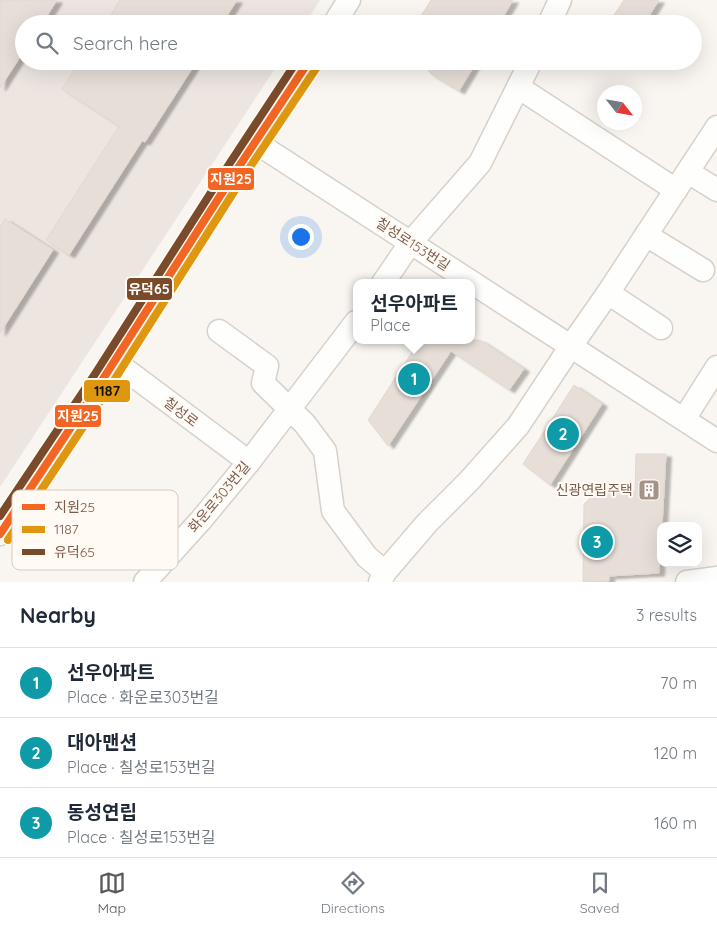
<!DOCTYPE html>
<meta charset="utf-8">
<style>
:root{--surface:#fff;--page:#f2f2f3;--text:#1f2937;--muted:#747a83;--line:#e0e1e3;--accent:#5c585b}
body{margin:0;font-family:Quicksand,"Noto Sans KR",sans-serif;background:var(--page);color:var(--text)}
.controls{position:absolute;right:15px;bottom:15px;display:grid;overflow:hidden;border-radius:10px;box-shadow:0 5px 20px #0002}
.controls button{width:45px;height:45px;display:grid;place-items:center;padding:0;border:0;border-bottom:1px solid var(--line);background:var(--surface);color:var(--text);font:25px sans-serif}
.compass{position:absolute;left:597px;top:85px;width:45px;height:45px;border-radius:50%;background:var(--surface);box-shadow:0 5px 20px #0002;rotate:121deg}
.you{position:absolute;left:300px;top:236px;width:18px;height:18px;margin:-12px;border:4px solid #fff;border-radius:50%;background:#1a73e8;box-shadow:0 0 0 8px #1a73e833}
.badge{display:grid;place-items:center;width:32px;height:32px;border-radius:50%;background:var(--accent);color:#fff;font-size:16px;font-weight:700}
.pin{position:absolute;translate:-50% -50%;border:2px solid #fff;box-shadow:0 1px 5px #0006}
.popup{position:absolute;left:353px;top:279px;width:122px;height:65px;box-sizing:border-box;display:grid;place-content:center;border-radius:10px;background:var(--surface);filter:drop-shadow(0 1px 4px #0005);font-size:16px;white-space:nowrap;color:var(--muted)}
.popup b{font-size:19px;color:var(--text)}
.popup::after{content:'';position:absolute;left:50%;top:100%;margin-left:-10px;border:10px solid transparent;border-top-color:var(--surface)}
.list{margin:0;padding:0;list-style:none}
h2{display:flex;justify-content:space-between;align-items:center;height:65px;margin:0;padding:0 20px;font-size:21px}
h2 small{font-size:16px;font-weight:400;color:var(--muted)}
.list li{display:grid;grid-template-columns:32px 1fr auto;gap:15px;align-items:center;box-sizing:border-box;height:70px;padding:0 20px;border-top:1px solid var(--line)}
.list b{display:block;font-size:19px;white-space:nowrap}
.list p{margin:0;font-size:16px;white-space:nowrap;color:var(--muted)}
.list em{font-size:16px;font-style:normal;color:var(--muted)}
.icon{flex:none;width:28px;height:28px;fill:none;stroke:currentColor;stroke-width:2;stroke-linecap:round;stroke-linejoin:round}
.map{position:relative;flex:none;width:717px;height:582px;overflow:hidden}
.search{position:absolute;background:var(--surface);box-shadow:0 5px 20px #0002;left:15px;right:15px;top:15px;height:55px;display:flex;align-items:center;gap:12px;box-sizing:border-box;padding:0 18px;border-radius:28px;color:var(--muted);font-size:19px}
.sheet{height:275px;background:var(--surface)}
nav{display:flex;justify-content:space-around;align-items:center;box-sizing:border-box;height:70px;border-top:1px solid var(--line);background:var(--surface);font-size:14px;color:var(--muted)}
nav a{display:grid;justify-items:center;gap:2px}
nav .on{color:var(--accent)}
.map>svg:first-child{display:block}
.industrial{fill:#ede5e0}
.building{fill:#e6ded7;stroke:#e2d8d2;filter:url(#shadow)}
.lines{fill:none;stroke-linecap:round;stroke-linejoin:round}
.minor-casing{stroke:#d7d1cb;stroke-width:25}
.minor{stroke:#fefefd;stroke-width:22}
.bus-1-casing{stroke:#fffaf3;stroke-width:11}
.bus-2-casing{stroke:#fffaf3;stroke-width:11}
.bus-3-casing{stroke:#fffaf3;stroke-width:11}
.bus-1{stroke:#f26522;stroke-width:8}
.bus-2{stroke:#de970f;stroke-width:8}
.bus-3{stroke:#7a4b2a;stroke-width:8}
.labels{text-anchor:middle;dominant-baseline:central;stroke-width:4;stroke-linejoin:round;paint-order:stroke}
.street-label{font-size:14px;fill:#7a5c4d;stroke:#fffaf3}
.poi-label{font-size:14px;fill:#7a5c4d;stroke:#fffaf3;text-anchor:end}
.key{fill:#fffaf3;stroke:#d7cbc1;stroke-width:1}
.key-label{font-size:14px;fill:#7a5c4d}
.line-badge{stroke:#fffaf3;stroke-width:2}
.badge-label{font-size:14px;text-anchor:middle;font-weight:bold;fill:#fff}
.pale-badge-label{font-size:14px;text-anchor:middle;font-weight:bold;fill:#111}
</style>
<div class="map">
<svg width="717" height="582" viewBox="0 0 717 582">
<defs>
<filter id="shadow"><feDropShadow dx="5.5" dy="3" stdDeviation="1" flood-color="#0004"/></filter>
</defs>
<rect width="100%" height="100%" fill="#f9f5f0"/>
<!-- industrial -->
<polygon class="industrial" points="0,0 320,0 305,24 24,24 24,61 280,61 0,487"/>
<!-- building -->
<g class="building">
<polygon points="0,0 57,0 42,24 24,24 24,51 0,88"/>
<polygon points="120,0 237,0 222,24 105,24"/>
<polygon points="431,0 513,0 499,24 416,24"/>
<polygon points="624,0 659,0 644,24 608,24"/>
<polygon points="80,61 197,61 145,142 142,141 69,255 46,240 119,126 62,89"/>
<polygon points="422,61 477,61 459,91 431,74"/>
<polygon points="5,219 53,250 0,333 0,227"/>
<polygon points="420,340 480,340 524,369 509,390 451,351 388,446 368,420"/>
<polygon points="574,385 602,404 550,485 523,464"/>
<polygon points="636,454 666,454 662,526 661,526 659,573 609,576 609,581 583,582 584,504 599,490 635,492"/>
</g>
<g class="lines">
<!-- minor casing -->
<g class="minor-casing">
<g id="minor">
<polyline points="334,24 349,0"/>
<polyline points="549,24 560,0"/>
<polyline points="518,87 676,190"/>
<polyline points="255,142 717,441"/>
<polyline points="688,172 717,190"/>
<polyline points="646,235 703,270"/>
<polyline points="383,283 411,242 480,163 531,61"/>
<polyline points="608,293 661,328"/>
<polyline points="219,331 267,366 263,383 305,424 325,451 333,511 367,557 385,572"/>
<polyline points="114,361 249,462"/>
<polyline points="684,419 717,367"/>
<polyline points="0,534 103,379 236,171 309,61"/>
<polyline points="145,582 201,520 249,462 356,322"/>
<polyline points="380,582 385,572 427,523 469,481 518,426 571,346 608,293 717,127"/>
<polyline points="687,582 717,578"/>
</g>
</g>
<!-- minor -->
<use href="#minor" class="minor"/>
<!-- bus-1 casing -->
<g class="bus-1-casing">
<polyline id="bus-1" points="0,534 103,379 236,171 309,61"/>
</g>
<!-- bus-2 casing -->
<g class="bus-2-casing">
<polyline id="bus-2" points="8,540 111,385 244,176 317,67"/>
</g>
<!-- bus-3 casing -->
<g class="bus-3-casing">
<polyline id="bus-3" points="0,516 95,374 228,166 297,61"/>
</g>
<!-- bus-1 -->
<use href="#bus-1" class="bus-1"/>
<!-- bus-2 -->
<use href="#bus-2" class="bus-2"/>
<!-- bus-3 -->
<use href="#bus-3" class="bus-3"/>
</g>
<!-- icons -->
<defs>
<g id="building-square" transform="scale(1.125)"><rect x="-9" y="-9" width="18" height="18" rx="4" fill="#a69286" stroke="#fffaf3"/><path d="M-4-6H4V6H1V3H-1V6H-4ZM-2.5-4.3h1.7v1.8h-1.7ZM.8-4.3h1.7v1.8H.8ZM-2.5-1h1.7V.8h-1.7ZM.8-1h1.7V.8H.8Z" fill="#fff"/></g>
</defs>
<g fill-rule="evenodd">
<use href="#building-square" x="649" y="490"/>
</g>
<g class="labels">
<!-- street labels -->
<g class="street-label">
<text transform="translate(413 244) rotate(33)">칠성로153번길</text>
<text transform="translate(181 412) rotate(37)">칠성로</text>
<text transform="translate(219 497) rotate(-50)">화운로303번길</text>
</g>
<!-- poi labels -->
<g class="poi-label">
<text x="633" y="490">신광연립주택</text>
</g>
</g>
<!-- legend -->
<rect x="12" y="490" width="166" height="80" rx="8" class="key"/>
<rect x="22" y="504" width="23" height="6" fill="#f26522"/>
<rect x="22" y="526" width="23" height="7" fill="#de970f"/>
<rect x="22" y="549" width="23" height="6" fill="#7a4b2a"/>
<g class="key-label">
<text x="54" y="512">지원25</text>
<text x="54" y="534">1187</text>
<text x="54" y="557">유덕65</text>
</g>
<g class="line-badge">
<rect x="207" y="167" width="48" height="24" rx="5" fill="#f26522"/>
<rect x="126" y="277" width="47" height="24" rx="5" fill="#7a4b2a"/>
<rect x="83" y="379" width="48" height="24" rx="5" fill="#de970f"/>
<rect x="54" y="404" width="48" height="24" rx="5" fill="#f26522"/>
</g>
<g class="badge-label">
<text x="231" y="184">지원25</text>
<text x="149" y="294">유덕65</text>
<text x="78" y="421">지원25</text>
</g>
<g class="pale-badge-label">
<text x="107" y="396">1187</text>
</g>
</svg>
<div class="controls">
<button><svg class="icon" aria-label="layers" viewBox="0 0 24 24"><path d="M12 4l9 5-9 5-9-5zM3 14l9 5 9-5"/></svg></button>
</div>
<svg class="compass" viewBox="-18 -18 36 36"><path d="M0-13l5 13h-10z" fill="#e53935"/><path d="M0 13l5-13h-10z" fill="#747a83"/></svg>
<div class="you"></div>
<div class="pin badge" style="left:414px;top:379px;background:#0f9aa8">1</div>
<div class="popup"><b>선우아파트</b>Place</div>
<div class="pin badge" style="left:563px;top:434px;background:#0f9aa8">2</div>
<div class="pin badge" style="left:597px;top:542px;background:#0f9aa8">3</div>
<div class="search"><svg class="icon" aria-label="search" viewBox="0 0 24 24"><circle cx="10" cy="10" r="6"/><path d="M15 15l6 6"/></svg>Search here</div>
</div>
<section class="sheet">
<h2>Nearby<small>3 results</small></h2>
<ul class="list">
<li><span class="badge" style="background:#0f9aa8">1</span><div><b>선우아파트</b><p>Place · 화운로303번길</p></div><em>70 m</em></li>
<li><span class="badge" style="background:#0f9aa8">2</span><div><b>대아맨션</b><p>Place · 칠성로153번길</p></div><em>120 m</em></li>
<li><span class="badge" style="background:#0f9aa8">3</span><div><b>동성연립</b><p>Place · 칠성로153번길</p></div><em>160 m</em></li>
</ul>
</section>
<nav>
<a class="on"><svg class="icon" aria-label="map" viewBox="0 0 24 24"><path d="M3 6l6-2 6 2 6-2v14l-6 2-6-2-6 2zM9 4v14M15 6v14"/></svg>Map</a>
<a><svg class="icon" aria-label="directions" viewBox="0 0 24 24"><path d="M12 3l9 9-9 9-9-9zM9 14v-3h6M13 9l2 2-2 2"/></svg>Directions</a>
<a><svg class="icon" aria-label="saved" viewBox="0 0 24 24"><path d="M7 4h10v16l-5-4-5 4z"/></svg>Saved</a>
</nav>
